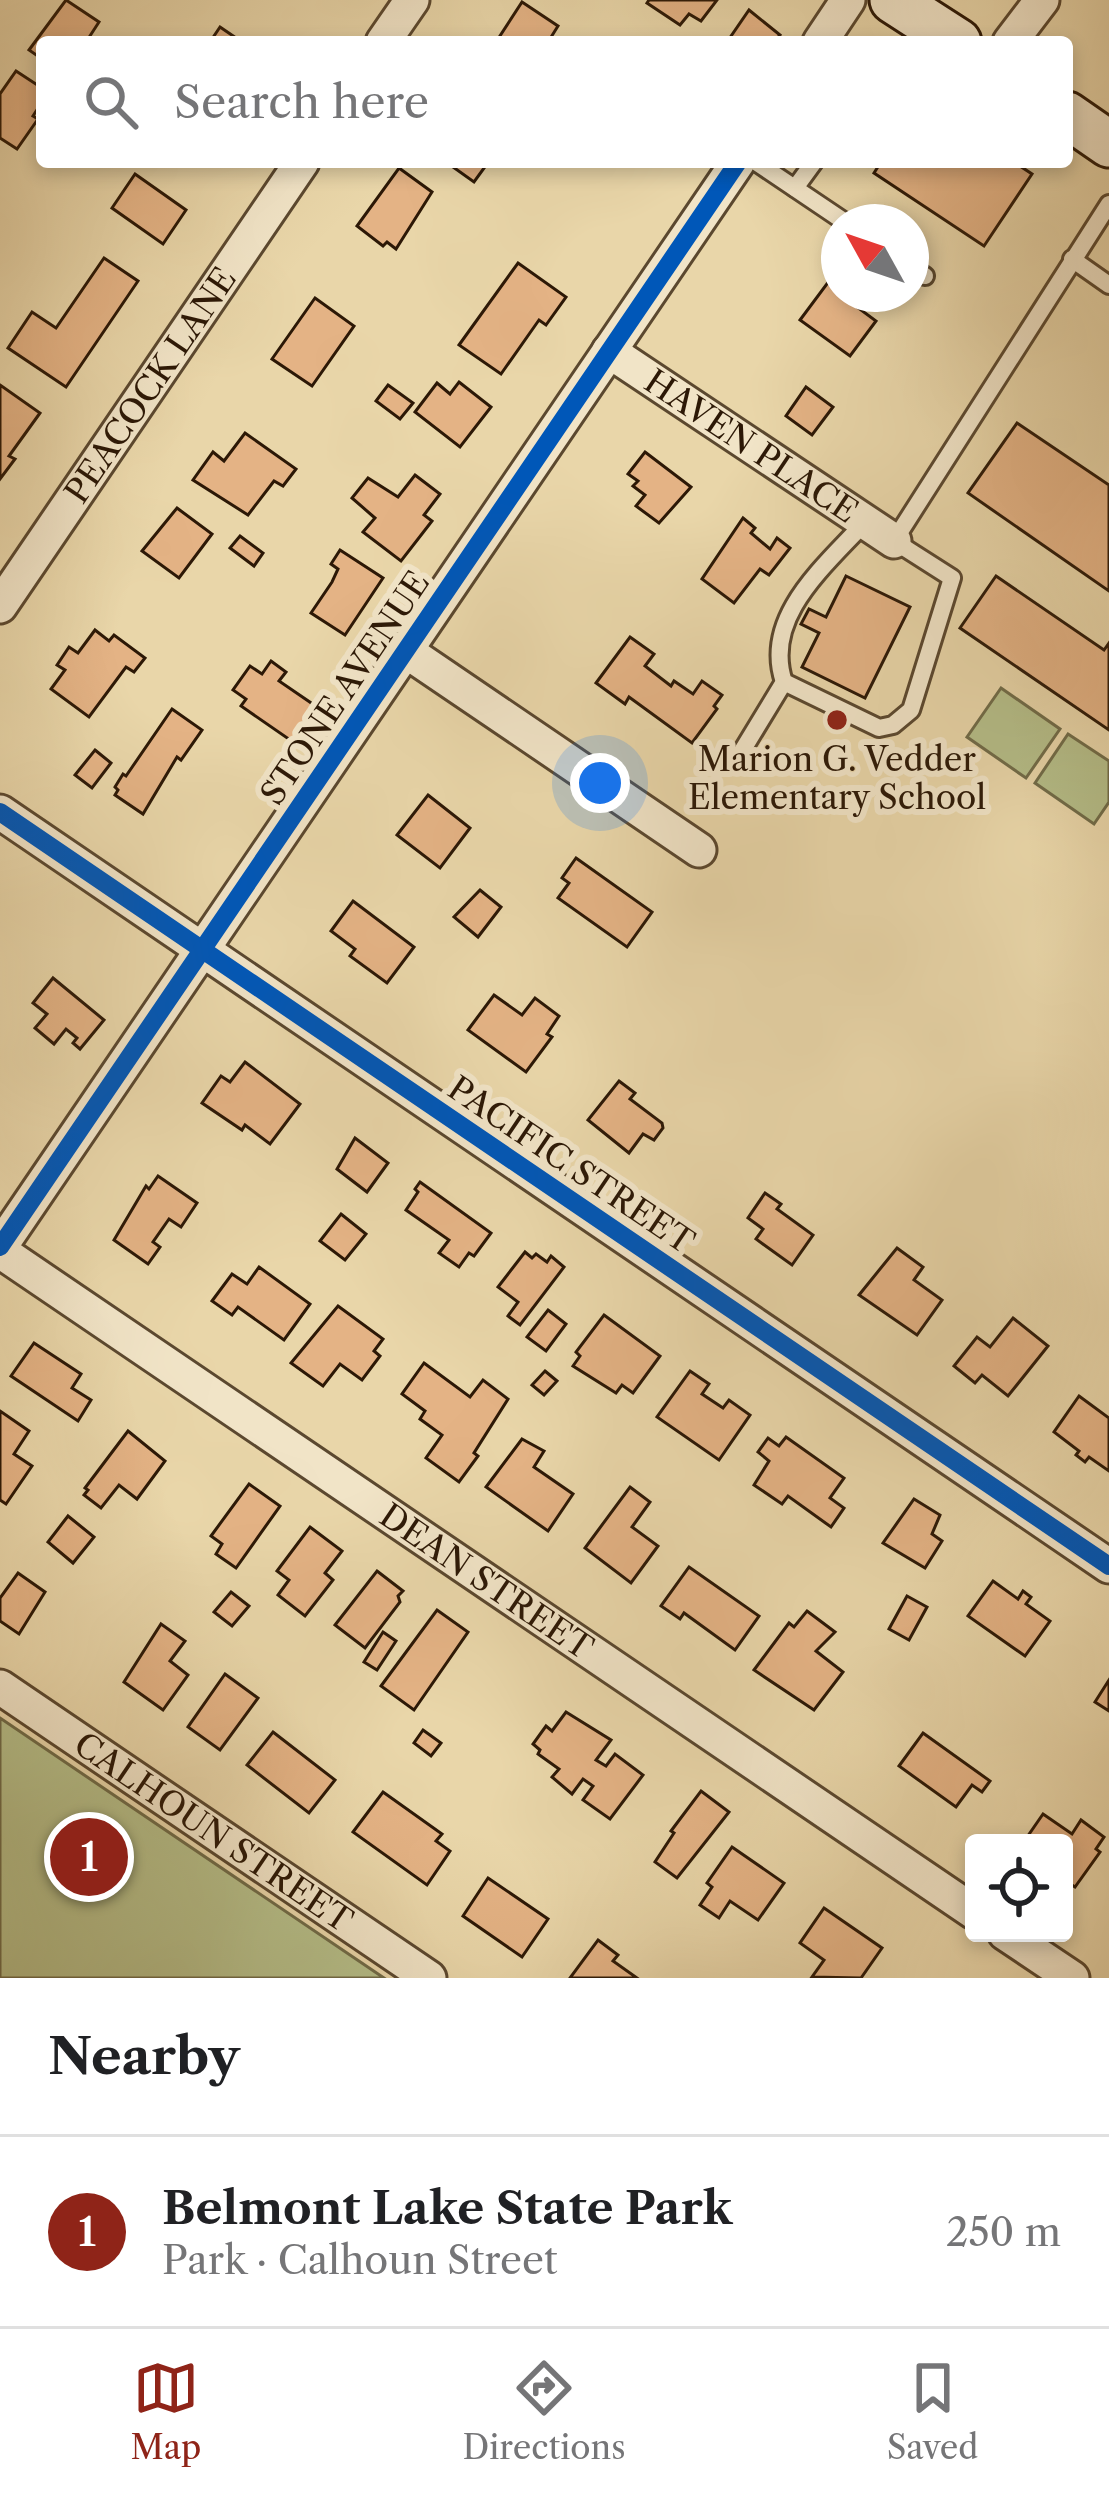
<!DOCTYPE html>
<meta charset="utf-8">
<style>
:root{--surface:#fff;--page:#f2f2f2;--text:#202124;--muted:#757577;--line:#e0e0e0;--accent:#8f2418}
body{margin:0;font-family:"Libre Caslon Text",serif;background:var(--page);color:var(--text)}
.controls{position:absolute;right:36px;bottom:36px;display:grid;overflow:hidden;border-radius:12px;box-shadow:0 6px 18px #0003}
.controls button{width:108px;height:108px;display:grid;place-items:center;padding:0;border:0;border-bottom:3px solid var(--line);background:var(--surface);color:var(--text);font:60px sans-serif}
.compass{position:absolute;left:821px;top:204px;width:108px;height:108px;border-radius:50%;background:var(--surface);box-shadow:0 6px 18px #0003;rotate:310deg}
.you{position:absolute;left:600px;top:783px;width:42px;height:42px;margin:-30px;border:9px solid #fff;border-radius:50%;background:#1a73e8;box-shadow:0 0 0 18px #1a73e833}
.badge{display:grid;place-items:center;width:78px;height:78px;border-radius:50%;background:var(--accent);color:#fff;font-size:39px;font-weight:700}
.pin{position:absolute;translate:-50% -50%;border:6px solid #fff;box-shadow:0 3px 12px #0006}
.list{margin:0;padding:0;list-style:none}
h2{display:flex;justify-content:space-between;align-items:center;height:156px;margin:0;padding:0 48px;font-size:51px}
h2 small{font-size:39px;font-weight:400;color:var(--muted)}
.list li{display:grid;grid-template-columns:78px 1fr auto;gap:36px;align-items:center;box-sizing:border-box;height:192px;padding:0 48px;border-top:3px solid var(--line)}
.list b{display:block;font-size:45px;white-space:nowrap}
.list p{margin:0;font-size:39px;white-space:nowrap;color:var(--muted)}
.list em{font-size:39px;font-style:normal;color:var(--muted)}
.icon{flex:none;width:66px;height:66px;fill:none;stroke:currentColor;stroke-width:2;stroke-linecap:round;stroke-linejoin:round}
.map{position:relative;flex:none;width:1109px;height:1978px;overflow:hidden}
.search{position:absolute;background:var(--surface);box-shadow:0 6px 18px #0003;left:36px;right:36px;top:36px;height:132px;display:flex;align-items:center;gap:30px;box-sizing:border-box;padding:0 42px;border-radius:12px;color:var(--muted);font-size:45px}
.sheet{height:348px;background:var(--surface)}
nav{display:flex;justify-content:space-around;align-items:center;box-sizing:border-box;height:168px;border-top:3px solid var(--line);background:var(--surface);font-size:33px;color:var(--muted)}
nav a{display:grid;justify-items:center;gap:6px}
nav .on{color:var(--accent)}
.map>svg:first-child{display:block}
.green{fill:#b5be89;stroke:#706b48;stroke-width:3}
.building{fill:#e4b385;stroke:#2c1806;stroke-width:3}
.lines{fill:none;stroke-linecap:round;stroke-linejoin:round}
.service-casing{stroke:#5b482f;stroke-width:22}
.minor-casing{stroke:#5b482f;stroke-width:39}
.secondary-casing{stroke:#2c1806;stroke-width:51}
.service{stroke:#f1e4c7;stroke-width:16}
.minor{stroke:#f1e4c7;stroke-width:33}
.secondary{stroke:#f1e4c7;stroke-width:45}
.cycleway-casing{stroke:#f1e4c7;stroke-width:26}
.cycleway{stroke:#0057b8;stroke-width:18}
.poi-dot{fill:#8f2418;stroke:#f1e4c7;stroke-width:4.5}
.labels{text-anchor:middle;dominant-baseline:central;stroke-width:12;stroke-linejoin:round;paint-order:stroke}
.street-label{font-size:33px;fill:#2c1806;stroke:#f1e4c7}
.poi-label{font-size:33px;fill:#2c1806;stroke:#f1e4c7}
</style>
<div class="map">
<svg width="1109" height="1978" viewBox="0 0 1109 1978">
<rect width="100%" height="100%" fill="#e9d6a9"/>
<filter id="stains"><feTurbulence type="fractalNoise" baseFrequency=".00167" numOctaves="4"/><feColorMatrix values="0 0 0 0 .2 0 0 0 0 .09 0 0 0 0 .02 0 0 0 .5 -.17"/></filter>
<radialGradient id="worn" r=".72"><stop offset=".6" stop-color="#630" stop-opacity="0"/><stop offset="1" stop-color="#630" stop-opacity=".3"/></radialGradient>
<!-- green -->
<g class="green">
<polygon points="1001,688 1060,729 1026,778 967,737"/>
<polygon points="1068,734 1109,761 1109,802 1094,824 1035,783"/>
<polygon points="0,1718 384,1978 0,1978"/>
</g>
<!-- building -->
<g class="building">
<polygon points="66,0 99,22 86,42 42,42 42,59 29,50"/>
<polygon points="649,0 717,0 701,21 689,14 680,25 647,3"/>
<polygon points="522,2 558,26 548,42 496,42"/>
<polygon points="749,10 780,35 774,42 727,42"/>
<polygon points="220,27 242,42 210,42"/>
<polygon points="16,71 42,88 42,102 33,116 38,119 17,149 0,138 0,94"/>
<polygon points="446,162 483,162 487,164 474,182"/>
<polygon points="881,162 1014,162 1032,174 984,246 874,173"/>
<polygon points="399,168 432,192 396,249 387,242 383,246 357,226"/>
<polygon points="135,174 186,210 163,244 112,208"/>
<polygon points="104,258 138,281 66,387 8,348 32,312 56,328"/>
<polygon points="518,263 566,297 546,325 539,320 501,374 459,345"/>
<polygon points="832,277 839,282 839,294 856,294 863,299 857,307 876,321 850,356 800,320"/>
<polygon points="315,298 354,326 312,386 272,359"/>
<polygon points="459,382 491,407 460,447 415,412 437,383 450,394"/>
<polygon points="0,385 40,413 9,456 15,459 0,479"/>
<polygon points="388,385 413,403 400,419 376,401"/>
<polygon points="806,387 833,407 812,435 786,416"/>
<polygon points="1017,423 1109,485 1109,591 968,493"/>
<polygon points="245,433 296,469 283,486 274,481 248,515 193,480 213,452 224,461"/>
<polygon points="645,452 691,487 659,523 636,506 645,495 633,486 638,481 628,474"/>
<polygon points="415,475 440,494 424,515 432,521 401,561 363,532 375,518 352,498 368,478 398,497"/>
<polygon points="177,508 212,534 179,578 142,551"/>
<polygon points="743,518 755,528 751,533 770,549 777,538 790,548 769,575 760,569 734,603 702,579"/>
<polygon points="240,536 263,553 254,566 230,548"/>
<polygon points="340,550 383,578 345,635 311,613 332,582 338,569 331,564"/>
<polygon points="846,576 910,607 865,698 802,667 819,633 801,624 809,609 826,617"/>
<polygon points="996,576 1104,650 1109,643 1109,730 960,628"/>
<polygon points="95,630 109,641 114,635 145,658 134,672 126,667 89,717 51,689 65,670 57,665 69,647 78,653"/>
<polygon points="630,637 654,654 645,666 671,686 674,681 693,694 702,681 722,695 714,706 717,709 692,743 629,697 625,704 596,683"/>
<polygon points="271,661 286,672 279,681 317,707 293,742 241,706 246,699 233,690 250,666 262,674"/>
<polygon points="172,709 202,730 181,760 177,757 143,814 115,795 118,790 115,787 123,774 126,776"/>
<polygon points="95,750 111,763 92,788 75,775"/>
<polygon points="428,795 470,828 440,868 397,835"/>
<polygon points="576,858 652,912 627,947 558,898 569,883 562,878"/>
<polygon points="480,890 501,907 478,937 454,917"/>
<polygon points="353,901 414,947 387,983 350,956 355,949 331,931"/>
<polygon points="53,978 104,1020 80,1049 73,1043 77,1038 66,1029 54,1044 35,1028 47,1014 33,1003"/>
<polygon points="494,995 522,1015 535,998 559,1016 547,1034 552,1037 526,1072 468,1030"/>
<polygon points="245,1062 300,1104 270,1144 245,1125 242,1130 202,1103 221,1076 230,1082"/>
<polygon points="619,1081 635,1093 630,1099 662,1123 663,1128 654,1140 643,1134 629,1153 588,1120"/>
<polygon points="355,1138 388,1163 367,1192 337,1169"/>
<polygon points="158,1176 197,1203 181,1227 169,1219 153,1242 160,1247 148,1264 114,1240 146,1186 149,1189"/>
<polygon points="420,1182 491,1233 474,1256 469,1253 459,1267 439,1253 449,1240 406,1210 418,1192 415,1189"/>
<polygon points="765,1193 781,1204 777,1209 813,1235 792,1265 756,1239 763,1229 748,1218"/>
<polygon points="341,1214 366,1234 345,1260 320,1241"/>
<polygon points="897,1248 923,1267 914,1280 942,1300 917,1335 859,1295"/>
<polygon points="525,1252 532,1258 536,1254 547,1262 551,1256 564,1267 520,1325 508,1316 518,1302 498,1287"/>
<polygon points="259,1267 310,1304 284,1340 238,1307 232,1315 212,1301 232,1274 247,1284"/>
<polygon points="338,1306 383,1339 374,1351 380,1356 362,1380 340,1364 323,1386 291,1363"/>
<polygon points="548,1310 566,1324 546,1351 527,1337"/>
<polygon points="604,1315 660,1356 633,1393 622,1385 616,1393 573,1366 580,1356 576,1352"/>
<polygon points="1013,1318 1048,1346 1008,1396 982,1375 975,1383 954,1366 977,1337 990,1347"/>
<polygon points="34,1343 81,1374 72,1388 91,1400 78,1421 11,1376"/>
<polygon points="424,1363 470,1397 483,1380 508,1399 474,1453 478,1456 459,1482 426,1458 442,1435 420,1419 425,1411 402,1394"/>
<polygon points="545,1371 557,1381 544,1395 532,1385"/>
<polygon points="690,1371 709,1384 702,1394 723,1408 729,1400 750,1415 719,1460 657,1417"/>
<polygon points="1079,1396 1109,1418 1109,1471 1089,1457 1085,1462 1076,1455 1079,1451 1054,1432"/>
<polygon points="0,1411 29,1431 14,1454 32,1466 6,1504 0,1500"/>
<polygon points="128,1431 165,1461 137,1499 119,1485 101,1508 84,1495 88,1490 85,1488"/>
<polygon points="786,1437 844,1478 830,1498 844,1508 831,1527 788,1496 782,1504 754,1485 769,1461 758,1452 768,1438 779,1446"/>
<polygon points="522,1439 544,1451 534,1467 573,1494 548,1531 486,1487"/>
<polygon points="249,1484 280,1506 236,1568 216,1554 222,1544 211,1536"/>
<polygon points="630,1487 650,1502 632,1527 658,1546 631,1583 585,1548"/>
<polygon points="914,1499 940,1515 932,1534 942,1541 925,1568 883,1543"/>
<polygon points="68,1516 94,1537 73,1563 48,1542"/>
<polygon points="310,1527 342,1551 325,1573 333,1580 305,1616 278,1595 289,1580 277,1571"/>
<polygon points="689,1567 759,1616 735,1650 684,1613 680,1619 661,1606"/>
<polygon points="377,1571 403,1591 398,1596 400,1602 365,1648 335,1625"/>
<polygon points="18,1573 45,1592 19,1634 0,1621 0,1598"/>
<polygon points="993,1581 1018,1599 1023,1591 1031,1597 1026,1604 1050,1621 1025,1656 968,1616"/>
<polygon points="231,1592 249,1606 232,1626 214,1612"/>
<polygon points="907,1596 927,1607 909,1640 889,1629"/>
<polygon points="437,1610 468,1632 414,1710 381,1686"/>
<polygon points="807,1611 835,1632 816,1651 843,1672 814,1710 754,1670 789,1623 794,1627"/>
<polygon points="161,1624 185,1641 170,1661 188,1675 163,1710 124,1682"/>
<polygon points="383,1632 396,1641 377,1670 364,1662"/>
<polygon points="225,1674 258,1698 220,1750 188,1727"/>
<polygon points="1109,1680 1109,1711 1095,1702"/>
<polygon points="566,1712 611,1740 596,1760 606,1766 615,1754 643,1775 610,1819 583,1800 593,1786 583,1779 572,1794 552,1777 559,1769 538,1754 540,1750 533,1744 546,1726 552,1731"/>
<polygon points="423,1730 441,1743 431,1756 414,1743"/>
<polygon points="273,1732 335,1780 309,1813 247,1765"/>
<polygon points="923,1733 990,1781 982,1792 972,1785 956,1807 899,1766"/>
<polygon points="701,1791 729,1812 677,1878 655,1862 674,1833 671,1831"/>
<polygon points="383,1792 442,1834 436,1841 450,1851 427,1885 353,1832"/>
<polygon points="1043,1814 1072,1834 1081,1820 1104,1837 1096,1849 1100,1852 1075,1887 1064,1880 1064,1843 1023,1843"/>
<polygon points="732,1847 784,1883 758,1920 730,1901 719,1918 700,1905 712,1887 707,1883"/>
<polygon points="488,1878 548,1919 522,1957 463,1916"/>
<polygon points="824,1908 882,1948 861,1978 812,1977 824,1960 800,1943"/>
<polygon points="598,1940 618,1955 613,1961 637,1978 570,1978"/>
</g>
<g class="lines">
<!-- service casing -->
<g class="service-casing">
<g id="service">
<polyline points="756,162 845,222"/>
<polyline points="795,188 814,162"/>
<polyline points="1072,259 1109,285"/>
<polyline points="911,266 925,276"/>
<path d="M865 522C825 566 762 617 784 682L879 728 893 725 911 710 952 578 894 541 1109 204"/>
<polyline points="736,761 784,682"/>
</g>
</g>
<!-- minor casing -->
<g class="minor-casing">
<g id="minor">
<polyline points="383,42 412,0"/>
<polyline points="820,42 848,0"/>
<polyline points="1010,42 1042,0"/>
<path id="s1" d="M609 351 894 541"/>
<path id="s2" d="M0 606 302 162"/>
<polyline points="406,651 699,850"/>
<polyline points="0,812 1109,1566"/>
<polyline points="0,1247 738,162"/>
<path id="s3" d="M0 1251 974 1912"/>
<path id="s4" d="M0 1687 429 1978"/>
<polyline points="1005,1933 1072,1978"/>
</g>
</g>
<!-- secondary casing -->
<g class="secondary-casing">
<g id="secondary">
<polyline points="893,0 958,42"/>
<polyline points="1067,115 1109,144"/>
</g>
</g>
<!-- service -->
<use href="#service" class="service"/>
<!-- minor -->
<use href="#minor" class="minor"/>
<!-- secondary -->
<use href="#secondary" class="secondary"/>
<!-- cycleway casing -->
<g class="cycleway-casing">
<g id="cycleway">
<polyline points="0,812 1109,1566"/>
<polyline points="0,1247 738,162"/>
</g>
</g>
<!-- cycleway -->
<use href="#cycleway" class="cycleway"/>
</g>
<!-- markers -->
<circle class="poi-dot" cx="837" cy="720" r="12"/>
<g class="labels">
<!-- street labels -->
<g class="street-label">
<text stroke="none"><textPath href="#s2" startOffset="267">PEACOCK LANE</textPath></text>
<text stroke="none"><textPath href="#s1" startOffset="171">HAVEN PLACE</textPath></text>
<text transform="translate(345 688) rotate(-56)">STONE AVENUE</text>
<text transform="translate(571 1165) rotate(34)">PACIFIC STREET</text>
<text stroke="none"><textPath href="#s3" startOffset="588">DEAN STREET</textPath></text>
<text stroke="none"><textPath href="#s4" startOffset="258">CALHOUN STREET</textPath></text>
</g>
<!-- poi labels -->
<g class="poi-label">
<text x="837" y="759">Marion G. Vedder<tspan x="837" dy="38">Elementary School</tspan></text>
</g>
</g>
<rect width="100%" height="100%" filter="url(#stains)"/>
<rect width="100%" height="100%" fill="url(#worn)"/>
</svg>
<div class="controls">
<button><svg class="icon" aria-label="locate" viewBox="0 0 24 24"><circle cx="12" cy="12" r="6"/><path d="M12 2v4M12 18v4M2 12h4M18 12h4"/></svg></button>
</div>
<svg class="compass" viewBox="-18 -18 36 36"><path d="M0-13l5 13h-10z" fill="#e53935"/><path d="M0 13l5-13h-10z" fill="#757577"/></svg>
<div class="you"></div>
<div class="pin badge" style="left:89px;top:1857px">1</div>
<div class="search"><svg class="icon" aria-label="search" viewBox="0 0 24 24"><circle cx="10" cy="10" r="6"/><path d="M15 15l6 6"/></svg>Search here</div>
</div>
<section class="sheet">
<h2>Nearby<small></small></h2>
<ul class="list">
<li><span class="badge">1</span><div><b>Belmont Lake State Park</b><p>Park · Calhoun Street</p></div><em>250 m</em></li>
</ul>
</section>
<nav>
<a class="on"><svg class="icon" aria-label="map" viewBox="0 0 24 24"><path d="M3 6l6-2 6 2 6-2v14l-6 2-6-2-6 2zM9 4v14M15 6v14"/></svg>Map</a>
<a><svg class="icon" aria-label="directions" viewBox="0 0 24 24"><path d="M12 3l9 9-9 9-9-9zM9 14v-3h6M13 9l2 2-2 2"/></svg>Directions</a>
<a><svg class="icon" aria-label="saved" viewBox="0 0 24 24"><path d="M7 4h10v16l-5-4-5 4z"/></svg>Saved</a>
</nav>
